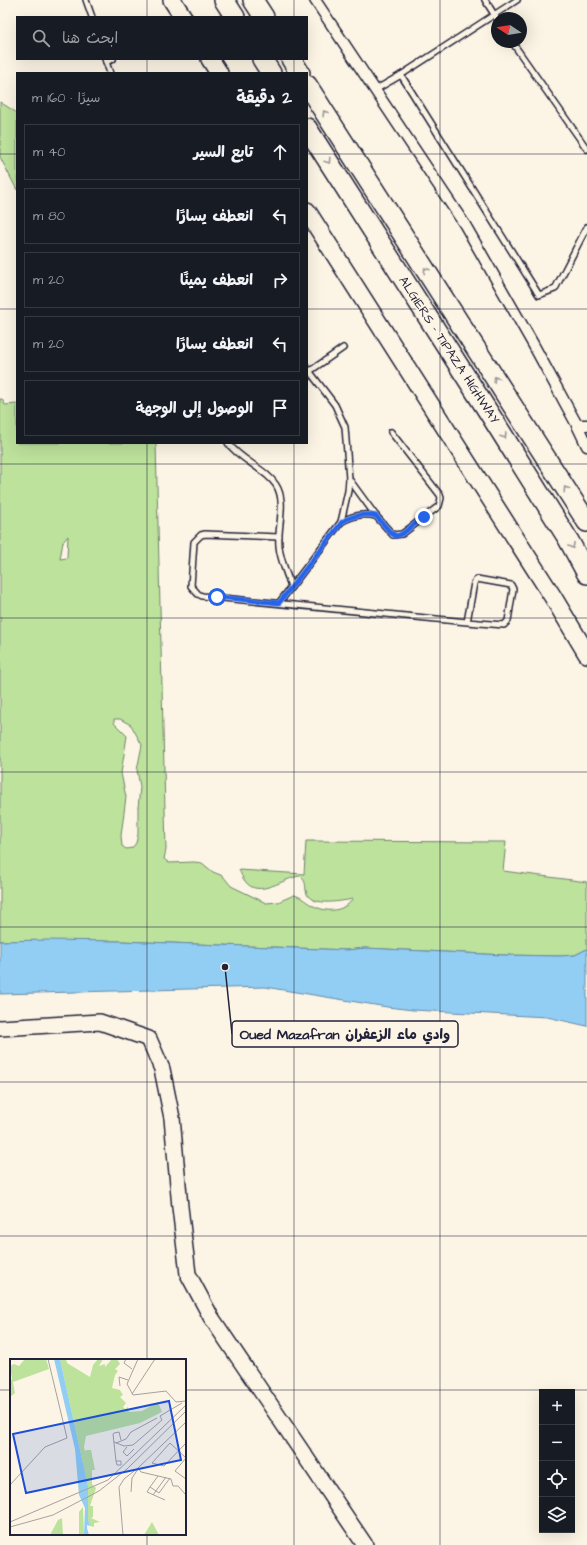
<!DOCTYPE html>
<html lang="ar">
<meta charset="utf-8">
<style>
:root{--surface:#171b24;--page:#20242c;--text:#f1f3f6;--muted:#9ea1a6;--line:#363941}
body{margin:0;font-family:"Architects Daughter","Playpen Sans Arabic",sans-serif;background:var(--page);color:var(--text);direction:rtl}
.controls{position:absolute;right:12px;bottom:12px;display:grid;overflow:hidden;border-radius:0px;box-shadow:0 4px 16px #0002}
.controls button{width:36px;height:36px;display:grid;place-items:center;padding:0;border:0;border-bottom:1px solid var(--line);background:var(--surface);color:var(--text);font:20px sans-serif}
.compass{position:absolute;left:491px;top:12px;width:36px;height:36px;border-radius:50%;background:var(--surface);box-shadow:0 4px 16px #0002;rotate:282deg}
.stop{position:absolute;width:12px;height:12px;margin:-9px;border:3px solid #2563eb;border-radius:50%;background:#fff}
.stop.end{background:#2563eb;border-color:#fff;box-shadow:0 1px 4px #0008}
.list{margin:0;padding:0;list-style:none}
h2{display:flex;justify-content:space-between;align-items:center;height:52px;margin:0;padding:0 16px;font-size:17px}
h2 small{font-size:13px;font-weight:400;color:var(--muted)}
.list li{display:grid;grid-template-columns:26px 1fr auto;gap:12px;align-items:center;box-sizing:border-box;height:56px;margin:0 8px 8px;padding:0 8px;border:1px solid var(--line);border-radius:0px}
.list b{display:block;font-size:15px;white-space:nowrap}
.list em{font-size:13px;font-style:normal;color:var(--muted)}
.icon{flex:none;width:22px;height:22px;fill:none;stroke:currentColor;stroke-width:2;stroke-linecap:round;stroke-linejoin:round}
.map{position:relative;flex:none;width:587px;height:1545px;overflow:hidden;direction:ltr}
.search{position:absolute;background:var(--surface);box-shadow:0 4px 16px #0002;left:16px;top:16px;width:292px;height:44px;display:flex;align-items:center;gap:10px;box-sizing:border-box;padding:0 14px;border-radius:0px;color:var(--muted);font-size:15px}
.panel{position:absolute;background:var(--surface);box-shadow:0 4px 16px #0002;left:16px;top:72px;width:292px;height:372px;border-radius:0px;direction:rtl}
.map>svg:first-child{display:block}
.green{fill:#bde29c;stroke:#70826c;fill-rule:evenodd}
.water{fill:#92cef3;stroke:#6589a9}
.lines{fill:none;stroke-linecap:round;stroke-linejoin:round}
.lane-casing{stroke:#22223b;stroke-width:8}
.street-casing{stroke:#22223b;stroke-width:13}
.secondary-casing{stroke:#22223b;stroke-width:18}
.primary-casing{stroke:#22223b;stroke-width:20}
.highway-casing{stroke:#22223b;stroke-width:22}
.lane{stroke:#fcf5e5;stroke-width:5}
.street{stroke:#fcf5e5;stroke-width:10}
.secondary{stroke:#fcf5e5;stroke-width:15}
.primary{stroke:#fcf5e5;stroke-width:17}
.highway{stroke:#fcf5e5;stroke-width:19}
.oneway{stroke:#9a9698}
.route{stroke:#2563eb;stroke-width:5}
.grid{fill:none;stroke:#22223b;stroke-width:1;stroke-opacity:0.55}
.labels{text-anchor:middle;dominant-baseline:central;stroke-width:3.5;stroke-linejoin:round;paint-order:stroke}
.street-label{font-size:13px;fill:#22223b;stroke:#fcf5e5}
.inset-road{fill:none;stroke:#a5a1a1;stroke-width:1}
.view{fill:#1d4ed8;fill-opacity:0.15;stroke:#1d4ed8;stroke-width:2}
.inset-edge{fill:none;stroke:#22223b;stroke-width:2}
.leader{fill:none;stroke:#22223b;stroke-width:1.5}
.callout-dot{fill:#22223b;stroke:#fcf5e5;stroke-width:1.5}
.callout{fill:#fcf5e5;stroke:#22223b;stroke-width:1.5}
.callout-label{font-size:14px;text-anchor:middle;font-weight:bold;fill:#22223b}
</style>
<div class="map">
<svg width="587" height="1545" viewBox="0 0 587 1545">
<rect width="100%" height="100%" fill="#fcf5e5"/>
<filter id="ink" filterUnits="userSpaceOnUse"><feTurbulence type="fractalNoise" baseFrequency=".025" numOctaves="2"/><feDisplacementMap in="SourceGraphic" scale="8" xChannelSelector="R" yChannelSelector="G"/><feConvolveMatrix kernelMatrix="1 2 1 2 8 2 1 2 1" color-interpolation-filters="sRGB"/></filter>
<g filter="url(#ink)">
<!-- green -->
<g class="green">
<polygon points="0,102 17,113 17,190 0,157"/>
<path d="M0 399H2L5 405 17 404V443H156L166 850 164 859 169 863 194 862 202 863 213 872 223 876 231 886 266 903 278 902 294 895C300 896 305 901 310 904 325 913 342 913 353 899 342 901 313 907 307 894 304 886 308 883 300 876 285 877 258 900 245 881 242 878 241 873 239 870L304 874 306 841 506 842 503 871 587 882V949L575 955 560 956 504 955 365 948 347 950 120 941H0ZM68 536 67 558 60 559 63 542ZM114 719H120L131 725 142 745 137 770 140 787 138 808V834L136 843 132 848 126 849 122 846 121 836 126 797 121 773 127 736 114 723Z"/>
</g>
<!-- water -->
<polygon class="water" points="45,940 120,941 347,950 365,948 504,955 560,956 575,955 587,949 587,1026 547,1017 413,1010 387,1007 265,987 0,994 0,941"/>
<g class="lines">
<!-- lane casing -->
<g class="lane-casing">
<g id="lane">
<polyline points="86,0 92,17"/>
<polyline points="485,0 497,19"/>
<polyline points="512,42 587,149"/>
<polyline points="105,59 110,73"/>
<polyline points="106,62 113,59"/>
<polyline points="401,75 539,295 555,289 587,227"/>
<polyline points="375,90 401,75 517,0"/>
<polyline points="310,371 343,348"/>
<path d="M228 443C240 460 266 469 276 485 287 502 277 527 279 546 280 560 287 573 291 587"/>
<polyline points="349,479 376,516 393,535 402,534 439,506 441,498 440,495 391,432"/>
<path d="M341 522C353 515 363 513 376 516"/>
<polyline points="279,537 205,534 201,535 194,542 191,586 198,594 202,596 467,622 504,625 508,621 513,589 511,585 477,579 474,583 467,622"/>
<polyline points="279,603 341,522 348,491 349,479 345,427 335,405 307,368"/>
</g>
</g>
<!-- street casing -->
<g class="street-casing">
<g id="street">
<polyline points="315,0 465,225 533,344 577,425 587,425"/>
<polyline points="577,425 587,446"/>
</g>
</g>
<!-- secondary casing -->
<g class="secondary-casing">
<polyline id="secondary" points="0,1028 100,1022 149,1039 162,1069 172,1118 180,1207 188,1274 211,1317 365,1545"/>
</g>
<!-- primary casing -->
<g class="primary-casing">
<g id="primary">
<polyline points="172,0 183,17"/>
<polyline points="210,59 219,73"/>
<polyline points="307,211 553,597 587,654"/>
</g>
</g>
<!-- highway casing -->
<g class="highway-casing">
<g id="highway">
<polyline points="224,0 235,17"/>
<polyline points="253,0 264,17"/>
<polyline points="262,59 271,73"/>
<polyline points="291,59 300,73"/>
<polyline points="307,85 587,522"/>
<polyline points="307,128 489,413 568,539 587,574"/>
</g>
</g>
<!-- lane -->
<use href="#lane" class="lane"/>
<!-- street -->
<use href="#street" class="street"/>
<!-- secondary -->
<use href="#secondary" class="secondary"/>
<!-- primary -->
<use href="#primary" class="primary"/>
<!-- highway -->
<use href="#highway" class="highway"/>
</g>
<!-- one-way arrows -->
<defs><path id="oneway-chevron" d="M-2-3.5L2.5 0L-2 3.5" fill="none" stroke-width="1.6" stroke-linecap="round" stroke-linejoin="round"/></defs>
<g class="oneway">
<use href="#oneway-chevron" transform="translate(325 113) rotate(-123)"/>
<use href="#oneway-chevron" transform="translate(328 161) rotate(57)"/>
<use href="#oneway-chevron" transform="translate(426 270) rotate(-123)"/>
<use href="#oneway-chevron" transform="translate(496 379) rotate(-123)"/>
<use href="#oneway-chevron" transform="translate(504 436) rotate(58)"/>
<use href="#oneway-chevron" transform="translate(566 489) rotate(-123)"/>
<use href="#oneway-chevron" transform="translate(572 546) rotate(61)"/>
</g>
</g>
<g class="lines" filter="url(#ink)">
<!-- route -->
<path class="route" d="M217 597 279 603 342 522C353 515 363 513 376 516L391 533 396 536 402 534 424 517"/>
</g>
<!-- grid -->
<path class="grid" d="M147 0V17M294 0V17M440 0V1545M147 59V73M294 59V73M0 154H17M307 154H587M0 309H17M307 309H587M147 443V1360M294 443V1545M0 464H587M0 618H587M0 772H587M0 927H587M0 1082H587M0 1236H587M0 1390H11M185 1390H587M147 1534V1545"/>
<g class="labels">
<!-- street labels -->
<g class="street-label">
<text transform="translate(449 350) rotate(57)">ALGIERS - TIPAZA HIGHWAY</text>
</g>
</g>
<!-- overview -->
<g transform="translate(10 1359)">
<rect width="176" height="176" fill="#fcf5e5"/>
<path d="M15 0H36L39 10 3 23 5 34 0 38V22L2 20 0 7 4 5 9 7ZM50 0H56L57 4 80 18 83 6 88 0H93L89 7 95 5V8L102 0H107L110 5 105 10 108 12 105 16 102 29 110 31 113 36 110 38 116 44 113 48 115 50 118 48 119 53 132 52 148 43 152 53 130 64 76 77 74 88 75 92 77 91 76 84 77 91H81L85 111H82V125L86 129 80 147H83V158L81 159 90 163 84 164V168L80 167 78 161V128ZM73 148 74 176H69V153ZM52 159 53 176H40L48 161ZM142 163 149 176H134Z" fill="#bde29c"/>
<path d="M44 0H50L78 127V160L80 167 77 166V169L79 176H74L75 149 69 136 65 90Z" fill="#92cef3"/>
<path class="inset-road" d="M116 0 114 4 122 10M128 0 117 25 123 36 156 32 166 43 176 42M110 27 109 18 118 21M122 35 145 0M176 63 128 109 131 113 161 120 163 127H168L176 136M104 83 114 87 123 86 152 61 150 57 172 44M106 84 116 80 121 73 147 59M160 84 142 104 154 107 176 84M160 84 176 99 165 112 176 120M117 88 113 93 117 97 124 90M106 102H111V106H107L106 102 103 75 104 74 109 73 111 81M148 117 140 128 149 134 160 119M0 126 35 88 57 79 38 0M140 128 137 133 155 141M121 133 122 119 128 110M143 136 156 118M0 163 98 121 176 46M0 168 43 156 89 132 117 110 176 52M113 176 109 128 114 120 128 109"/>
<path class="view" d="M159 42 171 101 16 134 3 75Z"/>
<rect width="176" height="176" class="inset-edge"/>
</g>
<!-- callouts -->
<path class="leader" d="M225 967L232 1034"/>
<circle class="callout-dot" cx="225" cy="967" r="4"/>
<rect class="callout" x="232" y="1021" width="226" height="26" rx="4"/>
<g class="callout-label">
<text x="345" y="1039">Oued Mazafran وادي ماء الزعفران</text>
</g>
</svg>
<div class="controls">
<button>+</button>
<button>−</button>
<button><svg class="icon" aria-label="locate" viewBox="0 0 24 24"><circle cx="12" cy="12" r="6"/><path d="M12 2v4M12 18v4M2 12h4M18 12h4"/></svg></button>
<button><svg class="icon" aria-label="layers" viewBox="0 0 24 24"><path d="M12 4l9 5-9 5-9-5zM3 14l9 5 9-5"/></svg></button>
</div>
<svg class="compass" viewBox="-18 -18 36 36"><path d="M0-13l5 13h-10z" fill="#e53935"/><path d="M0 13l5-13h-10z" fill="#9ea1a6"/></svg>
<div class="stop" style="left:217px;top:597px"></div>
<div class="stop end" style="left:424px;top:517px"></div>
<div class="search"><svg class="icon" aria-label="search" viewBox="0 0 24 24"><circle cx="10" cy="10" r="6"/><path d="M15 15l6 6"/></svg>ابحث هنا</div>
<section class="panel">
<h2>2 دقيقة<small>سيرًا · 160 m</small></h2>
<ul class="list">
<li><svg class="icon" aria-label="ahead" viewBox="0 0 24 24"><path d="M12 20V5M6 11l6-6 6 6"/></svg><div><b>تابع السير</b></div><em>40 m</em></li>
<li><svg class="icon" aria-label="left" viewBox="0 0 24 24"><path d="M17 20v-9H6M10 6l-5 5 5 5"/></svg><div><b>انعطف يسارًا</b></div><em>80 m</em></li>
<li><svg class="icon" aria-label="right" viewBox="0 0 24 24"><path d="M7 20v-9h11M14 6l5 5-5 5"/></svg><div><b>انعطف يمينًا</b></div><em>20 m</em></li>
<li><svg class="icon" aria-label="left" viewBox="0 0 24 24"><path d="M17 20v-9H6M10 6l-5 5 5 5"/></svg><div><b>انعطف يسارًا</b></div><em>20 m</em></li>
<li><svg class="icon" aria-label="arrive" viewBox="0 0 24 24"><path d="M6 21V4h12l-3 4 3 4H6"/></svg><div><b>الوصول إلى الوجهة</b></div></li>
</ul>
</section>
</div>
